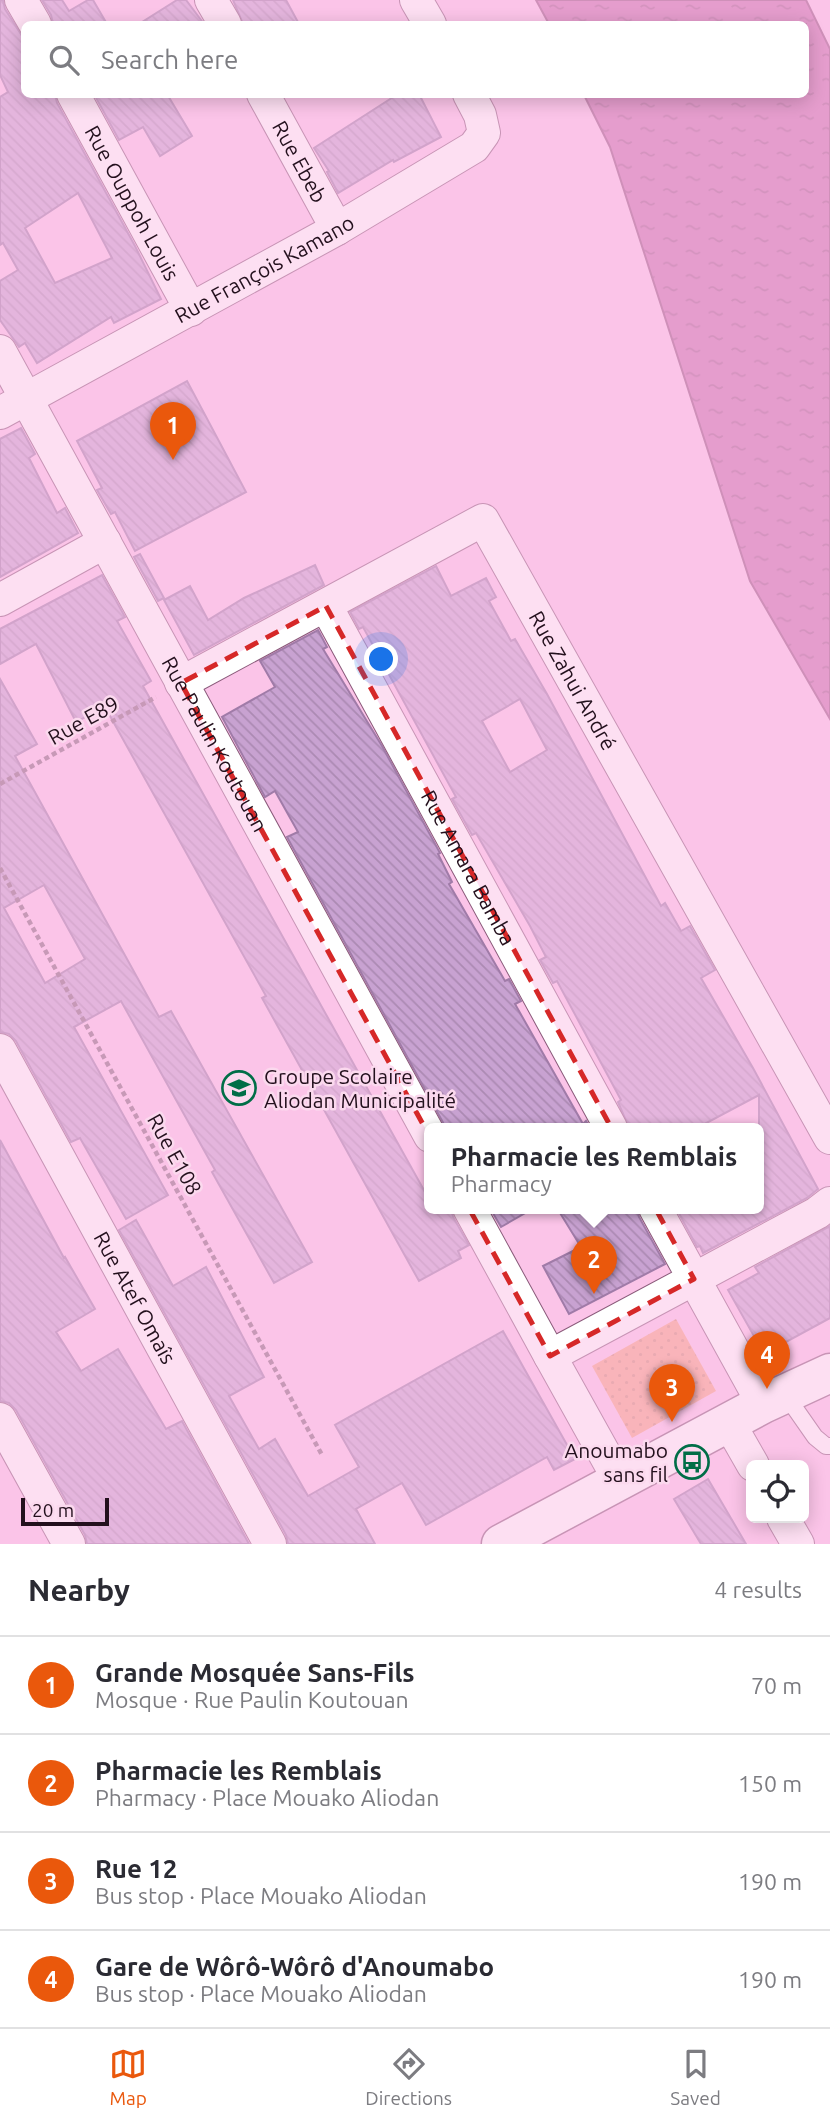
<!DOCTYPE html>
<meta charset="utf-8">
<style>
:root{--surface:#fff;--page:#f7f7f7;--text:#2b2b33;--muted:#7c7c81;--line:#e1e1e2;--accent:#ea580c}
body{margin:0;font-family:Ubuntu,sans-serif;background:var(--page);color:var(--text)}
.controls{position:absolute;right:21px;bottom:21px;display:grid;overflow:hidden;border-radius:10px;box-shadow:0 4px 18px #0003}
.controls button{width:63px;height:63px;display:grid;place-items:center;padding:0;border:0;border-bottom:2px solid var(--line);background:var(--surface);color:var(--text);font:35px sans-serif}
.scale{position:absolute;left:21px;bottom:18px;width:88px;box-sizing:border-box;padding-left:7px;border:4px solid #23101d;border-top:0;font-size:19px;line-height:24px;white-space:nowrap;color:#23101d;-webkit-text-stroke:5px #fbd9ee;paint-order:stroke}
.you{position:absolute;left:382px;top:660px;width:24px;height:24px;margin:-18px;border:5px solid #fff;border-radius:50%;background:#1a73e8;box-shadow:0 0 0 10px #1a73e833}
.badge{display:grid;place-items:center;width:46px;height:46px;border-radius:50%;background:var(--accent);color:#fff;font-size:23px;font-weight:700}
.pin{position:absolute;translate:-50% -58px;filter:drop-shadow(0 2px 4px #0008)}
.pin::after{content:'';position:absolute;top:37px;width:24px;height:21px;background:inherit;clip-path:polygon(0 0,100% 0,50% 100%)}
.popup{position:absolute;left:424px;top:1123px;width:340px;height:91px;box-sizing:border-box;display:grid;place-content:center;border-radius:10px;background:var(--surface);filter:drop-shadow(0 2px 5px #0005);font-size:23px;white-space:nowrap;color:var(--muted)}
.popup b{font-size:26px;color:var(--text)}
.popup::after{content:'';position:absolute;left:50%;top:100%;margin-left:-14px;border:14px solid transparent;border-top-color:var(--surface)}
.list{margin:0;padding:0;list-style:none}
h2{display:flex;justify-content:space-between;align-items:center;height:91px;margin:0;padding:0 28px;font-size:30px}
h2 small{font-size:23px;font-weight:400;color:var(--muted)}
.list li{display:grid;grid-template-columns:46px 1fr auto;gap:21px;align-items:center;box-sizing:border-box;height:98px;padding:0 28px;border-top:2px solid var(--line)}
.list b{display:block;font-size:26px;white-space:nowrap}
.list p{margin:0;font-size:23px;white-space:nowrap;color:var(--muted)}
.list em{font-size:23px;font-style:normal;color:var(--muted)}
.icon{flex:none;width:38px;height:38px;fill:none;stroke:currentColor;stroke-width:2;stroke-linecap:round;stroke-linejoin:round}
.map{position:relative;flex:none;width:830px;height:1544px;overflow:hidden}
.search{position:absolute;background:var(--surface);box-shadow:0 4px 18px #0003;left:21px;right:21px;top:21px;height:77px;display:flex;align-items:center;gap:18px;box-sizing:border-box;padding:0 24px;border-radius:10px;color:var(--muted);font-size:26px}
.sheet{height:483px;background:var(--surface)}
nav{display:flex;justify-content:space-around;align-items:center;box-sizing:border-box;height:98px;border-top:2px solid var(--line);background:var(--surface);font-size:19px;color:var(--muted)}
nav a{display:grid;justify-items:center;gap:4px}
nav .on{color:var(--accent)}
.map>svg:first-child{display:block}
.grass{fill:url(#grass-dots)}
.water{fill:url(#water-ripples);stroke:#995182;stroke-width:2}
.building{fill:url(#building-back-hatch);stroke:#a07ba8;stroke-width:2;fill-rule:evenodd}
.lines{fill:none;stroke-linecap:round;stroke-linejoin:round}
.service-casing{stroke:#8a5a7a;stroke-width:18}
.minor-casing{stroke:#8a5a7a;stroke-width:34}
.tertiary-casing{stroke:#8a5a7a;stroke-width:41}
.path{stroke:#88647c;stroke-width:4.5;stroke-dasharray:5 3.5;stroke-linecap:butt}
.service{stroke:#fff;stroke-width:16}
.minor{stroke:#fff;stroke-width:32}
.tertiary{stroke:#fff;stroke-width:38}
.marked{fill:none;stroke:#d62828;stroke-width:5;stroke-dasharray:14 9;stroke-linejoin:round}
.labels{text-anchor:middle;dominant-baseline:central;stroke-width:5;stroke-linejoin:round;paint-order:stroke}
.street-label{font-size:21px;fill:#23101d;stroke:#fbd9ee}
.poi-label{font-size:21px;fill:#23101d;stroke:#fbd9ee;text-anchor:start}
</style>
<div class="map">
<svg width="830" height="1544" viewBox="0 0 830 1544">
<defs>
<pattern id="grass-dots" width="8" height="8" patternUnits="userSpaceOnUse" patternTransform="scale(1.75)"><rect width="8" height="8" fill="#f7a183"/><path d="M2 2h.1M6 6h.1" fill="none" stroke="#d38a71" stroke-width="1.8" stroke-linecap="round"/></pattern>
<pattern id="water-ripples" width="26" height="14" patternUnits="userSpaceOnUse" patternTransform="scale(1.75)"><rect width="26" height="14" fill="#cb6dae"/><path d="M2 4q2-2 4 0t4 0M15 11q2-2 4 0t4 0" fill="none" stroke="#a4588d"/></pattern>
<pattern id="building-back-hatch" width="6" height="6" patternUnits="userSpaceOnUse" patternTransform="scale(1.75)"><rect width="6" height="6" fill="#c8a2d1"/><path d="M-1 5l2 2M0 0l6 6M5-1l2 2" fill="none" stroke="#ac8ab3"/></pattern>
</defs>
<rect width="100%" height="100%" fill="#fbc4e8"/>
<!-- grass -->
<polygon class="grass" points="676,1319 716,1391 632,1438 592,1366"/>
<!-- water -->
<polygon class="water" points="536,0 806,0 830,49 830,719 750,581 610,147 584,95 806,94 806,24 549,24"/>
<!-- building -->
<g class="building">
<path d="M0 0H3L5 9 24 39V94H55L57 103 135 246 161 299 114 323 111 317 37 363 25 343 19 347 0 320V281L18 270 3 243 0 245V97L8 92 0 75ZM78 193 112 258 55 283 25 228Z"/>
<polygon points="42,0 62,0 69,11 88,0 93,0 107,24 53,24 51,15"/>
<polygon points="177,0 186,0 204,24 139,24"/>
<polygon points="233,0 286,0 299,24 243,24"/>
<polygon points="94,94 167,94 192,136 160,156 143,127 119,140"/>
<polygon points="398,94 419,94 441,137 394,162 393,160 338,193 327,172 329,171 314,148"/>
<polygon points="187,381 246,492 135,551 115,512 111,514 97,490 102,488 77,441"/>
<polygon points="21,428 35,454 29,458 57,513 65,508 78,533 0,577 0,439"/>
<polygon points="140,554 164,598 158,601 134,557"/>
<polygon points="315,565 324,585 194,655 164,600 190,586 208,620 244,598"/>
<path d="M436 566 451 596 486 578 496 597 489 601 511 641 515 639 547 694 661 906 665 903 681 931 690 926 715 970 701 978 753 1068 818 1189 807 1198 703 1253 700 1246 697 1247 676 1208H759V1095L697 1128H629L618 1102 621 1100 557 981 553 983 540 960 546 957 530 926 476 833 472 835 452 799 456 797 363 627 359 629 350 612ZM520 699 547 750 510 772 482 721Z"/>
<polygon points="102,575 125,617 117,621 151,681 143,686 430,1201 430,1208 451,1208 453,1217 469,1245 458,1251 461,1258 419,1281 262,998 266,996 105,707 76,722 36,644 0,664 0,629"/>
<polygon points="318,630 327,647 323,649 382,746 440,853 438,854 452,882 449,884 505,981 509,979 521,1001 515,1004 583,1124 586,1121 590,1128 446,1128 287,837 298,832 275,791 265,797 222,717 275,687 260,661"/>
<path d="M0 679 37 744 15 756 159 1017 171 1011 312 1262 274 1283 212 1172 215 1170 121 1001 74 1027 168 1195 126 1219 80 1138 71 1142 16 1041 9 1034 0 1032ZM44 885 85 959 45 983 4 908Z"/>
<polygon points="0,1140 64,1258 65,1257 95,1309 56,1332 81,1371 118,1349 166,1429 182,1421 249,1544 87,1544 85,1535 16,1410 9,1403 0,1401"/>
<polygon points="490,1208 534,1208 501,1227"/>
<polygon points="557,1208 637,1208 639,1217 665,1264 569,1314 543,1266 581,1247"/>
<polygon points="136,1220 173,1286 206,1267 264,1377 229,1396 259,1449 275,1439 308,1496 359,1467 335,1425 503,1331 575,1459 554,1470 547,1457 426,1525 402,1483 356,1509 375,1544 288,1544 286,1535 119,1230"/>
<polygon points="830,1226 830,1318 764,1354 728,1290 759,1273 755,1267"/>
<polygon points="708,1479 746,1544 701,1544 674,1499"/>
</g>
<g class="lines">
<!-- service casing -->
<g class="service-casing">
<polyline id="service" points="785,1394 815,1437 826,1446 830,1446"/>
</g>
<!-- minor casing -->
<g class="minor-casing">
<g id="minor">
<polyline points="21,0 35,24"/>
<polyline points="211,0 225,24"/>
<polyline points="416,0 430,24"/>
<path id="s1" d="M73 94 191 310"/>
<path id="s2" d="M263 94 337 229"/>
<path id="s3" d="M0 351 430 1136"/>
<path id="s4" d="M0 413 337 229 474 147 484 133 480 115 469 94"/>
<polyline points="0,600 105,542"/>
<path id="s5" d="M326 606 611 1128"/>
<path id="s6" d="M181 683 483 520 830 1138"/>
<path id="s7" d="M0 1050 270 1544"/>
<polyline points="469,1208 550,1356"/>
<polyline points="655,1208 694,1279 817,1213 830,1203"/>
<polyline points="0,1419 69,1544"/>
<polyline points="729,1423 753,1465"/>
<polyline points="619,1480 550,1356 694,1279 763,1404"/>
<polyline points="783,1518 798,1544"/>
</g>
</g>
<!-- tertiary casing -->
<g class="tertiary-casing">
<polyline id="tertiary" points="501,1544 763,1404 830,1373"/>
</g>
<!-- path -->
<g class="path">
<polyline points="0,784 156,697"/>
<polyline points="0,868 322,1455"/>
</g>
<!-- service -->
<use href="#service" class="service"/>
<!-- minor -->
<use href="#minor" class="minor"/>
<!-- tertiary -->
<use href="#tertiary" class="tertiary"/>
</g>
<!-- marked area -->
<path d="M0 0H830V1544H0ZM326 606 694 1279 550 1356 181 683Z" fill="#fbc4e8" fill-opacity=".55" fill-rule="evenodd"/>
<path class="marked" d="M326 606 694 1279 550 1356 181 683Z"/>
<!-- icons -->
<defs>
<g id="school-ring" transform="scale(1.75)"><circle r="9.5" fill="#fbd9ee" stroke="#006e47" stroke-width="1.5"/><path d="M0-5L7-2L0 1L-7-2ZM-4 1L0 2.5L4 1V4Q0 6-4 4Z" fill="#006e47"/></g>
<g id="bus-ring" transform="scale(1.75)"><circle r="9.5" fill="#fbd9ee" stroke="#006e47" stroke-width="1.5"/><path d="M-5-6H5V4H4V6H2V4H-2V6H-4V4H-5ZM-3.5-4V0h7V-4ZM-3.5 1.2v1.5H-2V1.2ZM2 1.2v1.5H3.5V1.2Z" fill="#006e47"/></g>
</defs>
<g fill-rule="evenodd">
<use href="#school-ring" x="239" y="1088"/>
<use href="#bus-ring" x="692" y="1462"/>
</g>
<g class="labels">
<!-- street labels -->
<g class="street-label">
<text stroke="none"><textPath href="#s2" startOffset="77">Rue Ebeb</textPath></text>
<text stroke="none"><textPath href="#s1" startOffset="124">Rue Ouppoh Louis</textPath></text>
<text stroke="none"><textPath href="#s4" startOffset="301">Rue François Kamano</textPath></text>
<text stroke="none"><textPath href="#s6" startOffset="527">Rue Zahui André</textPath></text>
<text transform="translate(83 720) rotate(-29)">Rue E89</text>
<text stroke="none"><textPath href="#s3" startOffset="448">Rue Paulin Koutouan</textPath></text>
<text stroke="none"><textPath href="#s5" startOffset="298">Rue Amara Bamba</textPath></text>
<text transform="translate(175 1154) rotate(61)">Rue E108</text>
<text stroke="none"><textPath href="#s7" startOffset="282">Rue Atef Omaîs</textPath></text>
</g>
<!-- poi labels -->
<g class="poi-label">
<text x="264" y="1076">Groupe Scolaire<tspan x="264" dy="24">Aliodan Municipalité</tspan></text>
<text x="668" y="1450" text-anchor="end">Anoumabo<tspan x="668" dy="24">sans fil</tspan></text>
</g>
</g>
</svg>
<div class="controls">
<button><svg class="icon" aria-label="locate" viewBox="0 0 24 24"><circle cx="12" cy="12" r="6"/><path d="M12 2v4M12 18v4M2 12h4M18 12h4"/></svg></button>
</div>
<div class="scale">20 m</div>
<div class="you"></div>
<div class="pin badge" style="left:173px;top:460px">1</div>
<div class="pin badge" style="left:594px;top:1294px">2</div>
<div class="popup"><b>Pharmacie les Remblais</b>Pharmacy</div>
<div class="pin badge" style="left:672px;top:1422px">3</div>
<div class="pin badge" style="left:767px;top:1389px">4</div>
<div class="search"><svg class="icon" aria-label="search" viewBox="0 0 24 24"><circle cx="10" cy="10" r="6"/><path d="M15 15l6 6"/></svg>Search here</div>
</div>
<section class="sheet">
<h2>Nearby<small>4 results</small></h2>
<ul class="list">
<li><span class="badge">1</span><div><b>Grande Mosquée Sans-Fils</b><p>Mosque · Rue Paulin Koutouan</p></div><em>70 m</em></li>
<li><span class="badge">2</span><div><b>Pharmacie les Remblais</b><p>Pharmacy · Place Mouako Aliodan</p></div><em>150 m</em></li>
<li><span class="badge">3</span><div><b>Rue 12</b><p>Bus stop · Place Mouako Aliodan</p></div><em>190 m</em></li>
<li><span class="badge">4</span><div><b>Gare de Wôrô-Wôrô d'Anoumabo</b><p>Bus stop · Place Mouako Aliodan</p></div><em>190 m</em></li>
</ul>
</section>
<nav>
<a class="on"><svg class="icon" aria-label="map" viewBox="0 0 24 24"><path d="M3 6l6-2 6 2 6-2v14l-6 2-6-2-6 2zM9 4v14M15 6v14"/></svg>Map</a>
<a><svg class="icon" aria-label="directions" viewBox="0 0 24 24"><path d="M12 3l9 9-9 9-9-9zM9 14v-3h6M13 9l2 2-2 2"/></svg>Directions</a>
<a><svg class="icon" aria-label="saved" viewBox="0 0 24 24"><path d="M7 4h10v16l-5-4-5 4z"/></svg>Saved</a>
</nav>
